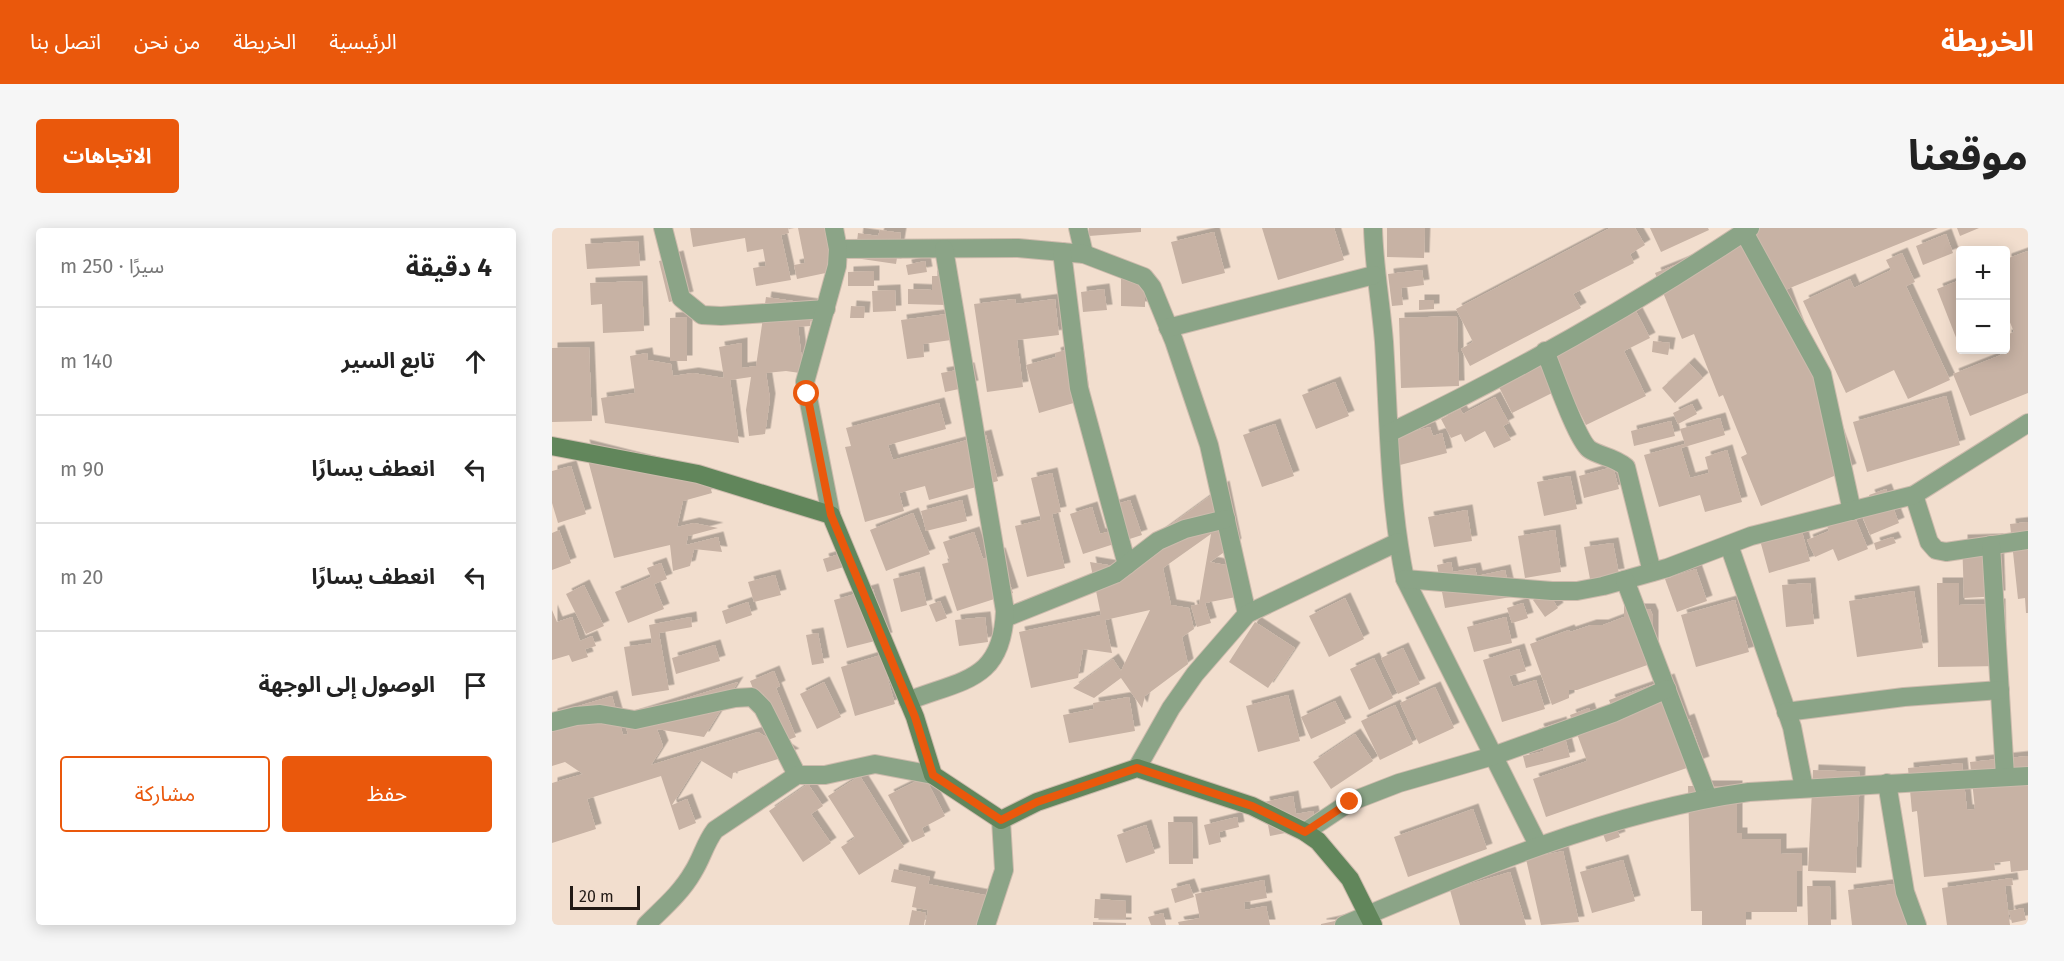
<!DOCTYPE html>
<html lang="ar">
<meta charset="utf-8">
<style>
:root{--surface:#fff;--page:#f6f6f6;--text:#222;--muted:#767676;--line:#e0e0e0;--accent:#ea580c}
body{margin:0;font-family:"Fira Sans","Noto Sans Arabic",sans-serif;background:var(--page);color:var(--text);direction:rtl}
.controls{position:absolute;right:18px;top:18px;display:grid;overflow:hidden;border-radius:6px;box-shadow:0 3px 15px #0003}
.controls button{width:54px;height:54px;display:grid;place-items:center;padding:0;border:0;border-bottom:2px solid var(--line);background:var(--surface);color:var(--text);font:30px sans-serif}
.scale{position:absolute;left:18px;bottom:15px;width:70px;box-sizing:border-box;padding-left:6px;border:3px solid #221a15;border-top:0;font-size:16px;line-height:21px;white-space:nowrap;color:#221a15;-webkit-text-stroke:4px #f2dece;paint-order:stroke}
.stop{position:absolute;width:18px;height:18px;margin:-14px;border:4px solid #ea580c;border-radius:50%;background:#fff}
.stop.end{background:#ea580c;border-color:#fff;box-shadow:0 2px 6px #0008}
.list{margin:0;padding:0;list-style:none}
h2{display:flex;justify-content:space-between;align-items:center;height:78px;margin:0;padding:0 24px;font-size:26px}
h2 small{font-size:20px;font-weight:400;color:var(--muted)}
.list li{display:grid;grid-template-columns:39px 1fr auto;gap:18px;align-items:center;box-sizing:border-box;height:108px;padding:0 24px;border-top:2px solid var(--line)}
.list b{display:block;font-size:22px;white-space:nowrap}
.list em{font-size:20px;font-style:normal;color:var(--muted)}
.actions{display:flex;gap:12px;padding:18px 24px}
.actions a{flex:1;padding:14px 0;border:2px solid var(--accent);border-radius:6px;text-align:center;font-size:21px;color:var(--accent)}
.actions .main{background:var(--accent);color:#fff}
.icon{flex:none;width:33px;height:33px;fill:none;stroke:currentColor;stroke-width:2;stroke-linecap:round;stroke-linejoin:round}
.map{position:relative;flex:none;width:1476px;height:697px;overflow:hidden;direction:ltr;border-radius:6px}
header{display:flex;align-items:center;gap:36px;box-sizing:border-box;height:84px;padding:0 30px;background:var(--accent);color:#fff}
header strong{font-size:28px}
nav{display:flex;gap:33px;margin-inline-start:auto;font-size:21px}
.intro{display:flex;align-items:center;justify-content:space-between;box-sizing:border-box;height:144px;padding:0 36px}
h1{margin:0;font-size:42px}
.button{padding:15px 27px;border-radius:6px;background:var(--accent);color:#fff;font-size:21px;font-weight:700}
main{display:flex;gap:36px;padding:0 36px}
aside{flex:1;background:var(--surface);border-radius:6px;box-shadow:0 3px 15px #0003}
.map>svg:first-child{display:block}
.building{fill:#c7b2a4;filter:url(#shadow)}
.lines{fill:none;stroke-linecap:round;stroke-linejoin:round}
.street-casing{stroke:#cdbbad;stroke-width:20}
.secondary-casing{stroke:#cdbbad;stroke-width:20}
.street{stroke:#8ba487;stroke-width:18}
.secondary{stroke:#61865b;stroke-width:18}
.route{stroke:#ea580c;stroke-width:8}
</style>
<header>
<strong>الخريطة</strong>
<nav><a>الرئيسية</a><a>الخريطة</a><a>من نحن</a><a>اتصل بنا</a></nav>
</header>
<div class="intro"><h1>موقعنا</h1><a class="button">الاتجاهات</a></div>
<main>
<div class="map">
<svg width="1476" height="697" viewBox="0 0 1476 697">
<defs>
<filter id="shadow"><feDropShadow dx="5.5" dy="-5.5" stdDeviation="0" flood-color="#0004"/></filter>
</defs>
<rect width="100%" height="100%" fill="#f2dece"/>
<!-- building -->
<g class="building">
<polygon points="138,0 236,0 237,5 229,7 239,52 204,58 201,40 214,38 211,21 195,24 193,10 141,19"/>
<polygon points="246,0 280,0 288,42 245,51 242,37 253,35"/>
<polygon points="537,0 589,0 589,4 537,8"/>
<polygon points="710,0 782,0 792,32 726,52"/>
<polygon points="835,0 873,0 872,30 835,29"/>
<polygon points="1058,0 1083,0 1093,17 1078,26 1082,35 1021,66 1029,80 918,138 909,121 921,114 904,81"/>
<polygon points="1098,0 1156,0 1157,2 1109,24"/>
<polygon points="1198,0 1386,0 1233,62 1299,241 1209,278 1189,229 1195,226 1171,167 1167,169 1142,106 1130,111 1103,45 1200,6"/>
<polygon points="1405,0 1427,0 1408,8"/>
<polygon points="328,2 349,5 344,36 303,30 306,5 326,8"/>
<polygon points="662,4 673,45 630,56 619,14"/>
<polygon points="1394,6 1401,25 1371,37 1364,18"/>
<polygon points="86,13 88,38 35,41 33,16"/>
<polygon points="1476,23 1476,165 1418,188 1401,146 1449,127 1447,122 1454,122 1454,107 1462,104 1457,92 1454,93 1454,31"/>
<polygon points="1350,25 1363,54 1354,58 1398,152 1356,171 1342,142 1294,165 1251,73 1298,51 1302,60 1339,42 1334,32"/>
<polygon points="126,28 136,69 117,74 107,33"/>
<polygon points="373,33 375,44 356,47 354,37"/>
<polygon points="870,42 872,57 849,60 851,77 840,78 836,46"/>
<polygon points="322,43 322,58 296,58 296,44"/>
<polygon points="380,48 396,48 395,77 356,76 356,61 380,62"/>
<polygon points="569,50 593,50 593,79 569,78"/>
<polygon points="1408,52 1408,111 1405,112 1385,61"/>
<polygon points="90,53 92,103 51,105 50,76 39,77 38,55"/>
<polygon points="552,61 555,82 531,84 529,64"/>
<polygon points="343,62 344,83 321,84 320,63"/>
<polygon points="214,69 261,76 258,98 246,99 250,132 248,145 234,143 214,145 218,171 213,206 197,208 194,182 199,149 178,152 187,215 53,195 49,170 83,165 78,128 95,125 96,132 119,136 121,148 141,145 172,150 167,119 190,115 190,140 204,138"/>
<polygon points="463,71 464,76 503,71 507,107 465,112 471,159 435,164 422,76"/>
<polygon points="867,72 882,72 882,81 867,82"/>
<polygon points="299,78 313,79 312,90 298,90"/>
<polygon points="1084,83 1098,110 1072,123 1094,168 1034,197 998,125"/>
<polygon points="395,86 399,112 371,116 372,129 355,131 349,92"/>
<polygon points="905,88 907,158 849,160 847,90"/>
<polygon points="135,89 135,133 118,133 118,90"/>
<polygon points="1101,113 1118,115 1116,127 1100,124"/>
<polygon points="37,119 40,193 0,194 0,120"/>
<polygon points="525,119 532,172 487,185 474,137 504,129 503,125"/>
<polygon points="1137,135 1151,150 1123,175 1110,160"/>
<polygon points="991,137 1004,163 960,185 947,159"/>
<polygon points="417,140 421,158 393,164 389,145"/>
<polygon points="783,154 797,188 764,201 750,167"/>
<polygon points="1394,168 1408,217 1315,244 1301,194"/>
<polygon points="943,169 957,195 951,198 959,212 942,220 933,203 913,214 909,206 899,210 889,191 908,181 911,186"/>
<polygon points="387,175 394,201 336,217 341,232 434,207 446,253 377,272 373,258 347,265 352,283 313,294 293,219 299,218 294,200"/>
<polygon points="1140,176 1145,186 1126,196 1121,185"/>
<polygon points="1168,190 1173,207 1129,220 1138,250 1157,245 1153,229 1175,222 1190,274 1153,284 1148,267 1107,279 1092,227 1133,216 1128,201"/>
<polygon points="1119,193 1123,208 1082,218 1079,203"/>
<polygon points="723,196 742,248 710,259 691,207"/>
<polygon points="878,199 881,208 890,205 895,225 848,237 841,209"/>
<polygon points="32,217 155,248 160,265 131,273 125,299 142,295 166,300 136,308 134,317 166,309 170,324 142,321 138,338 121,343 118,317 62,330"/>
<polygon points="19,238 34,286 6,295 0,275 0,243"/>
<polygon points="1061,239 1067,261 1032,270 1027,248"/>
<polygon points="500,245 509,284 500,286 513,340 475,349 463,298 489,292 479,250"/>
<polygon points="1018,248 1025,281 992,288 985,254"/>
<polygon points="672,258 684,316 658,334 684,339 689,368 653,375 659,395 645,399 639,378 647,376 659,306 611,340 619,377 637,380 642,401 630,409 636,436 593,468 590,480 569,450 542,470 521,460 561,431 569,443 598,382 553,392 560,425 531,421 526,450 479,460 467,404 549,387 538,334 574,340 576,328"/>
<polygon points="1334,261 1347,295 1318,307 1308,283 1321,278 1317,267"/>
<polygon points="410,272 415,293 374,303 369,283"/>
<polygon points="578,272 590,307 531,326 518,286 540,279 548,306 563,302 556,279"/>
<polygon points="915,282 920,313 882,319 876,289"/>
<polygon points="1300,282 1316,321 1286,333 1281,321 1263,329 1255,312 1277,303 1273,293"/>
<polygon points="361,285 378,326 334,343 318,302"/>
<polygon points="1247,293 1258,333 1217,345 1206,305"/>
<polygon points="1476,294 1476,385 1474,385 1473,370 1466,371 1458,296"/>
<polygon points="7,302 19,335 0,342 0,305"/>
<polygon points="1003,302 1009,344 973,350 966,308"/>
<polygon points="422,304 431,331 448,325 461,365 405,383 390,336 398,334 391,314"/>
<polygon points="1341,309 1344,315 1324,322 1322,315"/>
<polygon points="1446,311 1448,368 1412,370 1410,312"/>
<polygon points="1061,315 1067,346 1038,351 1032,319"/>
<polygon points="291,325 295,338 275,344 271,331"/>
<polygon points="899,334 901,344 923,340 925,348 953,342 959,369 893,380 885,337"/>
<polygon points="109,335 115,351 102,356 112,381 76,395 63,364 99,349 95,340"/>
<polygon points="1144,341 1155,373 1125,384 1113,351"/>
<polygon points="367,344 375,377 349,384 341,351"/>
<polygon points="223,347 229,367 202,374 196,354"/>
<polygon points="1258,355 1262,396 1234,399 1230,357"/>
<polygon points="1385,355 1407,355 1407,377 1448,376 1449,438 1386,439"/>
<polygon points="32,357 52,398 34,406 14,366"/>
<polygon points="321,361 335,410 295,420 282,372"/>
<polygon points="995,363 1006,380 993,389 981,372"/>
<polygon points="1362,363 1371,420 1305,429 1297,373"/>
<polygon points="793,370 812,411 777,429 757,388"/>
<polygon points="1072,372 1079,381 1098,381 1101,388 1101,435 1025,462 1017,462 1017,470 1000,477 978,416 1017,402 1018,404 1039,397 1051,397 1072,389"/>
<polygon points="1183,372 1197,424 1144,439 1129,387"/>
<polygon points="388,373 395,390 384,394 377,377"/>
<polygon points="196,374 200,387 174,396 170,383"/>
<polygon points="971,375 976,390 960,395 955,380"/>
<polygon points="0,382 5,394 20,389 28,413 40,408 44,418 33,421 36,429 20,434 17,427 0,432"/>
<polygon points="139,389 140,399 107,405 117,462 80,468 72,419 100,415 97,397"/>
<polygon points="433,389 436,414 407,418 403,392"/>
<polygon points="954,389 960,415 922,424 915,399"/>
<polygon points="703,394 743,420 716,460 677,434"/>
<polygon points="266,405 272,435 260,437 254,407"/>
<polygon points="163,417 168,433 124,446 120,430"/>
<polygon points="851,420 868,456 846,466 829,430"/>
<polygon points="967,421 974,443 957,448 961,459 984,452 993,481 950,494 931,432"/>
<polygon points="329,427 343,476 303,488 289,439"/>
<polygon points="822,430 841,470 817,482 798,441"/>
<polygon points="222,443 228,458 224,460 244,509 230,514 211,466 204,468 198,453"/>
<polygon points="1117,451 1132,493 1137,491 1152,534 994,589 981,551 1035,533 1018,487 1037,480 1041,492 1062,485 1057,472"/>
<polygon points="186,454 152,509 105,501 111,518 99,537 206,504 242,526 181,545 180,551 148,532 120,577 135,571 144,595 127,602 109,548 35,571 44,601 0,615 0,555 31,546 13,534 0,538 0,486 60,468 71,507 76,506 71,490"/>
<polygon points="272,454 289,489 265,501 248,466"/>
<polygon points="883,459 902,500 867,516 848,475"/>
<polygon points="736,467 748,513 706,524 694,478"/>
<polygon points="577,469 583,503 517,515 511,487 542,481 541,475"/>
<polygon points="783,473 794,495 759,511 749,489"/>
<polygon points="843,477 861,516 828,532 809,493"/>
<polygon points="1009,494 1018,529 974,540 971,528 992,523 986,501"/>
<polygon points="803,506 821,533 779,561 761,534"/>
<polygon points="1476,528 1476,642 1459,644 1458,633 1442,635 1443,642 1372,649 1365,583 1360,584 1356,540 1410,535 1415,582 1423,581 1418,534"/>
<polygon points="1261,542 1308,544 1304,645 1256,643"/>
<polygon points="308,548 352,619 307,647 289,619 303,610 276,568"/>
<polygon points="373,549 393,588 370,600 373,608 360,614 336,567"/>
<polygon points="256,556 271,578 259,586 279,615 251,634 217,583"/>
<polygon points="1136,558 1185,558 1185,605 1190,605 1190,611 1229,611 1229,626 1250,625 1250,643 1245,643 1245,684 1194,684 1194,697 1150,697 1150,683 1139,683"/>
<polygon points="741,568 744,586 761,583 764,599 718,608 712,574"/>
<polygon points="921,581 935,621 856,649 842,609"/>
<polygon points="685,589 687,599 667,604 669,614 657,617 652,597"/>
<polygon points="616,594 640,594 641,636 617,636"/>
<polygon points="1062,594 1068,609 1054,614 1048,598"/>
<polygon points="594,597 603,625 574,635 565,607"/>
<polygon points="1011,623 1027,694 989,697 974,631"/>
<polygon points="1071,632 1083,673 1040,685 1028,644"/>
<polygon points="342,641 378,649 376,656 438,668 432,697 373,697 376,682 360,679 364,659 339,654"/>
<polygon points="958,644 974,697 908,697 898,662"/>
<polygon points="1460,650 1461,657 1453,658 1458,697 1395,697 1390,660"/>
<polygon points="712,652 715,670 692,674 693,682 714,678 718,697 627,697 626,694 648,690 643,666"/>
<polygon points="1350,655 1355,697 1300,697 1296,662"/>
<polygon points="637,656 642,669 623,675 619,661"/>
<polygon points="1255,658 1278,658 1279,697 1256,697"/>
<polygon points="543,671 574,673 574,691 542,690"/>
<polygon points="1471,680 1474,692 1460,695 1457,683"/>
<polygon points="360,682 374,685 372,697 357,697"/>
<polygon points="611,685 614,697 599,697 596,689"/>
<polygon points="797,690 798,697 769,697 769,696"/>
<polygon points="541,694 574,695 574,697 541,697"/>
</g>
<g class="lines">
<!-- street casing -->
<g class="street-casing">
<g id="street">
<polyline points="111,0 129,70 150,87 169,88 274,81"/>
<polyline points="526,0 532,26"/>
<path d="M821 0C822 39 829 76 832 114 837 193 837 274 853 351L986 617"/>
<polyline points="1192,4 1270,146 1300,283"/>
<polyline points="286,21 466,20 532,26 592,49 600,59 622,113 657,217 695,386"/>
<polyline points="510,24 527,160 575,337"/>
<polyline points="616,100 822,47"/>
<path d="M993 123C1001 142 1024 210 1037 221 1046 228 1061 228 1074 239L1100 344"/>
<path d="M837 205C962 145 1083 77 1198 0"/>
<polyline points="1362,267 1377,314 1384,322 1394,324 1476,312"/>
<polyline points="279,287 253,154 285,38 286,21 282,0"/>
<polyline points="1177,317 1240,499 1252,560"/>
<polyline points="1439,317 1453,548"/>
<polyline points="853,351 1000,363 1025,363 1051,358 1115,340 1199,308 1362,267 1476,195"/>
<polyline points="1073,352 1156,570"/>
<polyline points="453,390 563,346 606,313 633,301 674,291"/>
<path d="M356 473C412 451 450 453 453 383L392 21"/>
<polyline points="1234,484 1352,469 1448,462"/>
<polyline points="0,494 24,488 48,486 83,492 183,470 200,469 211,480 245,547"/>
<polyline points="585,540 619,480 643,446 695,386 846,314"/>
<polyline points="1335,555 1353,664 1365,697"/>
<polyline points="753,604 798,574 847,555 941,528 1061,485 1115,461"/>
<path d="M94 697C111 680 129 665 141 644 150 630 153 615 163 602L245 547H273L323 536 381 547"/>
<polyline points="434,697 452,642 449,592"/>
<path d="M792 697C920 642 1059 583 1197 564L1476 548"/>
</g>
</g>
<!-- secondary casing -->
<g class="secondary-casing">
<polyline id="secondary" points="0,218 146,246 279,287 363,489 381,547 449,592 485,574 585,540 700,578 753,604 766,613 798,651 821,697"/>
</g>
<!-- street -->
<use href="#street" class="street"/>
<!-- secondary -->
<use href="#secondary" class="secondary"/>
</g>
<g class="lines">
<!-- route -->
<polyline class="route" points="255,166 279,287 363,489 381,547 449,592 485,574 585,540 700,578 753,604 798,574"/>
</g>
</svg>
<div class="controls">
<button>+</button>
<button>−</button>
</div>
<div class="scale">20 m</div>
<div class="stop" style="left:255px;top:166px"></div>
<div class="stop end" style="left:798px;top:574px"></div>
</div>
<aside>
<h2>4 دقيقة<small>سيرًا · 250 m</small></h2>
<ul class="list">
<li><svg class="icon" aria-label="ahead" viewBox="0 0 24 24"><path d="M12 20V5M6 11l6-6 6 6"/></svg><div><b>تابع السير</b></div><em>140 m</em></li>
<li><svg class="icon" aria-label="left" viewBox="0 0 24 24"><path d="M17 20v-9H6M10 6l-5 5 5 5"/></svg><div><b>انعطف يسارًا</b></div><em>90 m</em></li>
<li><svg class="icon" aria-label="left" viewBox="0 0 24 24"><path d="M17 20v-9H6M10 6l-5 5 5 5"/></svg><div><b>انعطف يسارًا</b></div><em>20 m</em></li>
<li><svg class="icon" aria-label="arrive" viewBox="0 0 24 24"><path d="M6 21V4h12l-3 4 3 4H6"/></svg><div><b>الوصول إلى الوجهة</b></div></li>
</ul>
<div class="actions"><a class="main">حفظ</a><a>مشاركة</a></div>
</aside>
</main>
